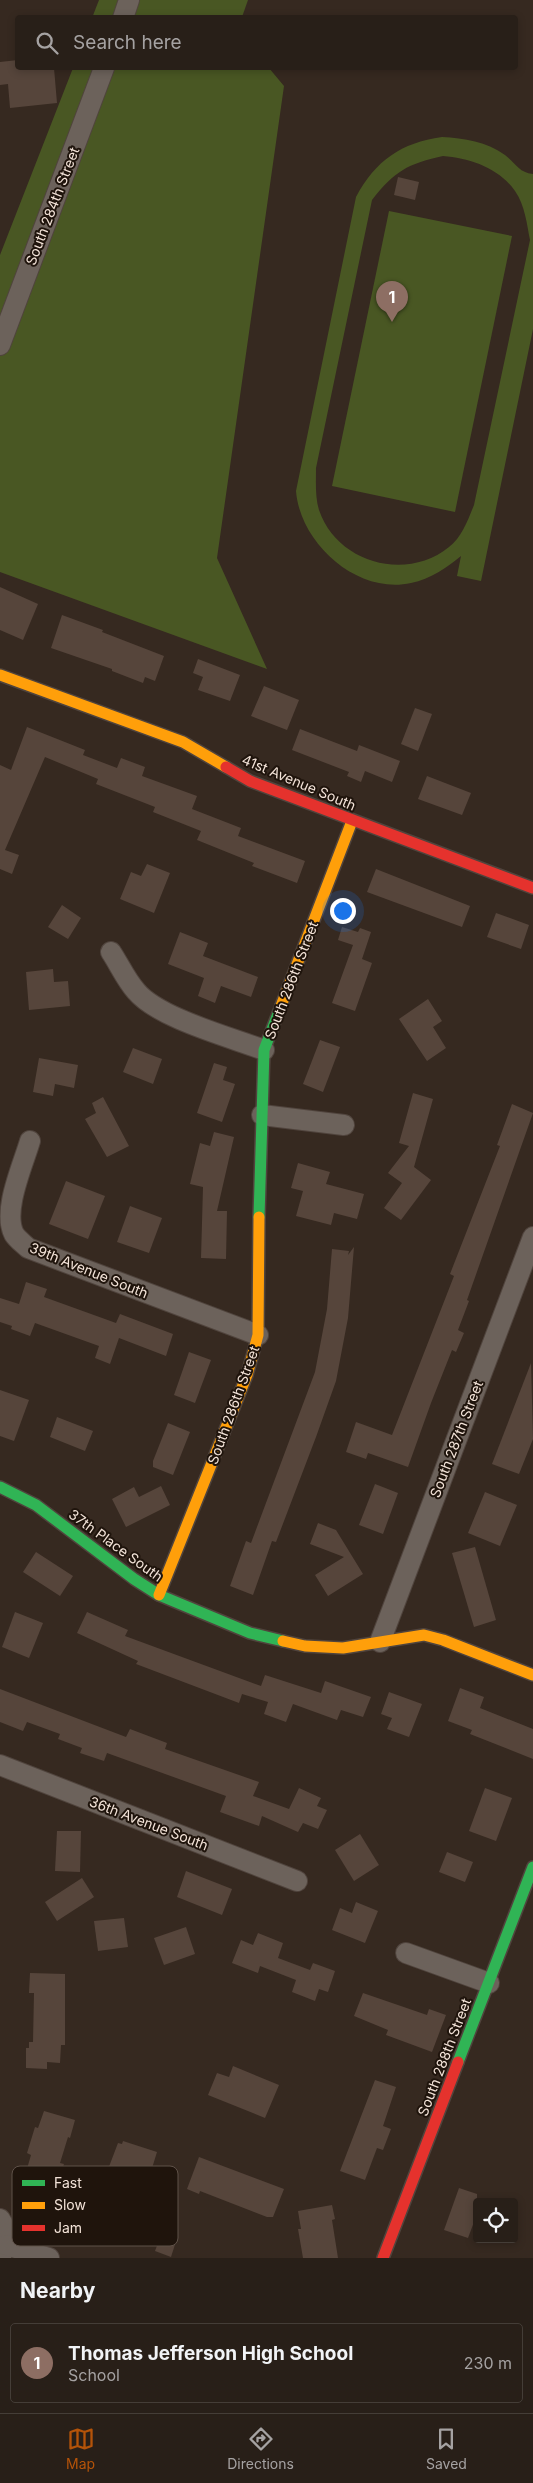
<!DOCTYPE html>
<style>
:root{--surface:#281f18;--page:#342c25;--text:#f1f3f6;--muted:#a5a2a2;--line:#443d37;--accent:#b45309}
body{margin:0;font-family:Inter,sans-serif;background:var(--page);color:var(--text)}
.controls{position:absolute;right:15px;bottom:15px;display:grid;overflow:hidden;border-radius:5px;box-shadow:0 2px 8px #0003}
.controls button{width:45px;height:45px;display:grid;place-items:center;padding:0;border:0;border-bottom:1px solid var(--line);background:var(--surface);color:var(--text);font:25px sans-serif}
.you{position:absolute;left:342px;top:910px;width:18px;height:18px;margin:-12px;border:4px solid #fff;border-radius:50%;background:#1a73e8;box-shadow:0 0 0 8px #1a73e833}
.badge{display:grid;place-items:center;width:32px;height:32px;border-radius:50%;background:var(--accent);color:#fff;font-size:16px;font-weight:700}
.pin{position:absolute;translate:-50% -41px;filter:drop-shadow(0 1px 2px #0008)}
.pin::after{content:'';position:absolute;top:26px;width:18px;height:15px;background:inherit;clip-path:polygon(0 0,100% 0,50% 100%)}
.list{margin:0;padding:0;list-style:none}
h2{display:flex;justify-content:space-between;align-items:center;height:65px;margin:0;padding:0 20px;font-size:21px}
h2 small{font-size:16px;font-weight:400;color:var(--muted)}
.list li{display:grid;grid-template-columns:32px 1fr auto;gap:15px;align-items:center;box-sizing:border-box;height:80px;margin:0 10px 10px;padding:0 10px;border:1px solid var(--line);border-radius:5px}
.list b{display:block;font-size:19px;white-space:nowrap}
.list p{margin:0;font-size:16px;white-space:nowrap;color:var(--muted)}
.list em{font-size:16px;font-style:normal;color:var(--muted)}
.icon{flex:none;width:28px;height:28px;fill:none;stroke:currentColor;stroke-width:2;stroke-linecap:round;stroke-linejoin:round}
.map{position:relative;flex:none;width:533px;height:2258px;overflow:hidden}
.search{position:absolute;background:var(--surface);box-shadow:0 2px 8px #0003;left:15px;right:15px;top:15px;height:55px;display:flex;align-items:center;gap:12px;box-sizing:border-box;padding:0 18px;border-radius:5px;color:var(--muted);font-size:19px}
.sheet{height:155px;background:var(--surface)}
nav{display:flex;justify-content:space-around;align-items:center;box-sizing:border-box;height:70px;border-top:1px solid var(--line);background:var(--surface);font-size:14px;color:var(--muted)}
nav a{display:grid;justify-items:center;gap:2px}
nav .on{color:var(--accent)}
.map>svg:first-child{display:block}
.green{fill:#495723;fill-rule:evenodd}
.building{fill:#56453b}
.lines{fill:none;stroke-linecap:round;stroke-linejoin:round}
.street-casing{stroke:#50443d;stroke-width:22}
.fast-casing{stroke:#50443d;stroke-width:14}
.slow-casing{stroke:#50443d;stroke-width:14}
.jam-casing{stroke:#50443d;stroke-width:14}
.street{stroke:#6c625b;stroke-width:20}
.fast{stroke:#30b455;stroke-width:11}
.slow{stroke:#ff9f0a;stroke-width:11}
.jam{stroke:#e5322d;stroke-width:11}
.labels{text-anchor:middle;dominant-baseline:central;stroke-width:4;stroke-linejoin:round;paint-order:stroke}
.street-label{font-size:14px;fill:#f3e3d8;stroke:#1f140c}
.key{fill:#1f140c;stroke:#5f5249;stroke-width:1}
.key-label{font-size:14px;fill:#f3e3d8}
</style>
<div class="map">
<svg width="533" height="2258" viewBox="0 0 533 2258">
<rect width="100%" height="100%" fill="#362920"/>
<!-- green -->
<g class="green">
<polygon points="99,0 248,0 242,17 92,18"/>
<polygon points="73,68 269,68 284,86 217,558 267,669 0,572 0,255"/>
<path d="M442 137C464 138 487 142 505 155 517 164 518 172 533 174V329L481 581 457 576 461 556C446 568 431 579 411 583 357 595 300 543 296 491L356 197C376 160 401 143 442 137ZM443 156C470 158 499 168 515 191 525 205 527 225 530 240L474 505C468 520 462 537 449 547 406 582 337 563 319 510 315 497 316 482 316 468L372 200C395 171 407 164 443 156Z"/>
<polygon points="389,211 512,236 455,512 332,486"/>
</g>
<!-- building -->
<g class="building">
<polygon points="18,60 18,68 54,68 57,103 10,108 8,84 0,85 0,62"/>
<polygon points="398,177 419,182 415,200 394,195"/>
<polygon points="0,587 38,604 23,640 0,630"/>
<polygon points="62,615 103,630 102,632 164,656 155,681 145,677 143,683 112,671 112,669 51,648"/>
<polygon points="198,659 240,675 230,701 198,690 203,677 193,673"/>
<polygon points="264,686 299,700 287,730 251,716"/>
<polygon points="415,708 432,714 418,751 401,744"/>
<polygon points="27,727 85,750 83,755 117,768 121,758 145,767 142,776 197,796 192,809 241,828 238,836 305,861 297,883 252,866 254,863 197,840 201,831 153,812 155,807 96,784 98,779 45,757 5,850 19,855 12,874 0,869 0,765 11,770"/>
<polygon points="300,729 357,751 359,745 400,761 392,782 365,771 361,782 347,776 349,772 292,750"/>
<polygon points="427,776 471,793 462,815 418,799"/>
<polygon points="147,864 170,873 154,913 120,899 131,872 141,876"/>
<polygon points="376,869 470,906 462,927 367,892"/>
<polygon points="62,905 81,918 68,939 48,927"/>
<polygon points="496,913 529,925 521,949 487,937"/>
<polygon points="342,927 358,932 360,928 371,932 362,959 372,963 355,1011 332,1003 353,945 338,940"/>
<polygon points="180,932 208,943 203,956 258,977 251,997 221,986 215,1003 198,996 204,978 168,964"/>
<polygon points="53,969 54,982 68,981 70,1006 29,1010 26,972"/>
<polygon points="428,999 442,1021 433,1027 446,1048 427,1061 399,1019"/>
<polygon points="320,1040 340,1047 323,1092 303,1084"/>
<polygon points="133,1048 162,1059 153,1084 123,1072"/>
<polygon points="39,1058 78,1065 74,1088 55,1084 53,1096 33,1092"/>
<polygon points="214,1063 227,1067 223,1080 235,1084 222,1122 197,1113"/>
<polygon points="413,1093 433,1099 414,1167 431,1180 401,1220 384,1208 402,1183 388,1173 409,1146 399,1143"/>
<polygon points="103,1097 129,1146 107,1157 85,1119 96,1113 92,1103"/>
<polygon points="512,1104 533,1113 467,1300 469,1301 458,1330 464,1333 456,1352 452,1350 431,1403 408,1467 368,1453 366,1459 346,1452 356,1422 392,1435 454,1276 450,1274 500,1146 497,1145"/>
<polygon points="214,1132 234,1137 217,1211 227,1211 226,1259 201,1258 203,1187 190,1184 200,1143 210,1146"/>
<polygon points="298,1163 330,1172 326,1184 364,1194 357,1219 334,1213 331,1225 296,1216 303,1191 291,1188"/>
<polygon points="66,1181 105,1196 88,1239 49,1224"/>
<polygon points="130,1206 162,1218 149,1253 117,1242"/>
<polygon points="354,1247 348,1318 336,1381 316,1437 276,1542 272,1541 253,1595 230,1586 246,1541 251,1543 315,1372 327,1309 332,1249 349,1251 348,1255"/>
<polygon points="26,1282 47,1289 44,1297 116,1323 120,1314 173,1334 166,1356 119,1338 110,1364 95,1358 99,1346 35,1323 30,1336 11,1329 12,1326 0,1322 0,1298 19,1304"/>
<polygon points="189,1352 211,1360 195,1403 174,1395"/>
<polygon points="531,1363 533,1439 519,1474 492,1464"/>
<polygon points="0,1390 29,1400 14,1441 0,1436"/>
<polygon points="57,1417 93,1431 85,1451 50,1437"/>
<polygon points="168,1423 190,1432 173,1475 153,1467 153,1461"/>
<polygon points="375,1484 398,1493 383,1534 359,1525"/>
<polygon points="161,1486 170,1505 126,1527 112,1499 134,1487 139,1497"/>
<polygon points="485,1492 517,1505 500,1546 468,1533"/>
<polygon points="318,1523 336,1530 363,1574 328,1596 315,1575 344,1557 310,1544"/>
<polygon points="475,1547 496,1620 474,1627 452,1553"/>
<polygon points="36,1552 73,1576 60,1596 23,1572"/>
<polygon points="15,1612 43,1623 29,1658 2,1647"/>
<polygon points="87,1612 128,1630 125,1636 261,1686 265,1675 321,1693 325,1681 371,1697 363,1717 341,1710 337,1720 293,1704 286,1722 264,1714 268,1702 242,1694 239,1703 136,1664 138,1661 77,1633"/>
<polygon points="460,1688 484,1697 480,1708 533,1729 533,1759 470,1734 472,1730 448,1721"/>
<polygon points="0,1689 126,1737 130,1729 167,1743 165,1749 259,1782 253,1796 289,1809 299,1788 321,1798 317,1806 327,1810 318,1829 303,1823 298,1832 262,1816 259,1826 220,1812 226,1796 107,1753 104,1761 80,1753 82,1748 58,1739 60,1734 27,1722 23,1731 0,1722"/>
<polygon points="389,1692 422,1704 409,1737 387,1729 392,1718 381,1714"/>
<polygon points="485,1788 512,1798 496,1841 469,1831"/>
<polygon points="57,1831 81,1831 80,1872 55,1871"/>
<polygon points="360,1834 379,1865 354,1881 335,1850"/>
<polygon points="447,1852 473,1862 465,1882 439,1872"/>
<polygon points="186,1871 232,1889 222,1915 177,1897"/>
<polygon points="82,1878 94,1897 57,1921 45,1902"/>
<polygon points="356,1902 378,1911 365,1943 332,1930 340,1908 352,1913"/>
<polygon points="124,1918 128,1947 98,1951 94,1921"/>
<polygon points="186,1927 195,1954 164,1965 154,1938"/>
<polygon points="258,1933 283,1943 278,1958 310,1970 313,1963 335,1971 328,1992 319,1989 315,2001 292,1992 296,1980 260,1966 258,1973 232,1963 241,1940 253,1945"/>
<polygon points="30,1973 65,1974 65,2045 61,2045 60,2063 47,2062 47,2069 26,2068 26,2048 29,2048 29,2042 33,2042 34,1993 29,1993"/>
<polygon points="363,1993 427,2015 429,2009 446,2015 432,2052 386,2035 388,2030 354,2016"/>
<polygon points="233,2066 279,2085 265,2118 208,2095 217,2073 229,2077"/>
<polygon points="375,2080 396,2087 383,2126 391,2129 383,2150 377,2148 365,2180 340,2171"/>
<polygon points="44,2111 75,2120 70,2138 68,2137 60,2163 64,2164 47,2211 21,2203 28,2180 24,2179 31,2155 27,2153 35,2127 38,2128"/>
<polygon points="123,2141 157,2152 144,2194 125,2238 89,2221 97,2193 99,2193 118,2143 122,2144"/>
<polygon points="199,2157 284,2189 273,2217 267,2217 200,2191 199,2194 187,2189"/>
<polygon points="459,2188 477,2194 477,2214 468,2238 444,2230"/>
<polygon points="332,2205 335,2219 332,2220 338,2258 303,2258 298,2229 301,2229 298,2211"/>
<polygon points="163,2230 178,2235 171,2257 155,2251"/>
</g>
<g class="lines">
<!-- street casing -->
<g class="street-casing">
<g id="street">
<polyline points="123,18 129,0"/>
<polyline points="0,345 104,68"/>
<path d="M111 952C119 964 126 980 136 991 158 1018 230 1037 264 1050"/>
<polyline points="262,1115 344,1125"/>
<path d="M30 1141C23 1165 2 1211 14 1234 17 1239 24 1244 28 1248L258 1335"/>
<polyline points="380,1642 533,1237"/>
<polyline points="0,1765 297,1881"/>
<polyline points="406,1953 489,1983"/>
<path d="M0 2219C8 2231 8 2245 0 2257"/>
<polyline points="6,2245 49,2258"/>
</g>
</g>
<!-- fast casing -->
<g class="fast-casing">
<g id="fast">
<polyline points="259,1217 264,1050 281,1006"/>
<polyline points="0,1487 36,1505 134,1579 159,1595 250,1633 283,1641"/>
<polyline points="458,2062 533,1867"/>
</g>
</g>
<!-- slow casing -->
<g class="slow-casing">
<g id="slow">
<polyline points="0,675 183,742 226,767"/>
<polyline points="281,1006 352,821"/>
<polyline points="159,1595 247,1375 258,1335 259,1217"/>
<polyline points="283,1641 305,1646 343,1648 424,1635 443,1640 533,1675"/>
</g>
</g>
<!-- jam casing -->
<g class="jam-casing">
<g id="jam">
<polyline points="226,767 250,781 533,888"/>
<polyline points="383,2258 458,2062"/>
</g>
</g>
<!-- street -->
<use href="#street" class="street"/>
<!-- fast -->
<use href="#fast" class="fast"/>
<!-- slow -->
<use href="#slow" class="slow"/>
<!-- jam -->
<use href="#jam" class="jam"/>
</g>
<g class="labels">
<!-- street labels -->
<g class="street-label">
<text transform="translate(52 206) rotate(-69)">South 284th Street</text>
<text transform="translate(299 782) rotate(23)">41st Avenue South</text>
<text transform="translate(291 980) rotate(-69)">South 286th Street</text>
<text transform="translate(89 1270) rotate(22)">39th Avenue South</text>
<text transform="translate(233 1405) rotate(-70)">South 286th Street</text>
<text transform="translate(456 1439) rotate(-69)">South 287th Street</text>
<text transform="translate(116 1545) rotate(36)">37th Place South</text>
<text transform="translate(149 1823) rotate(21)">36th Avenue South</text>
<text transform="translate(444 2057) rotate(-69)">South 288th Street</text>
</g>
</g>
<!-- legend -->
<rect x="12" y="2166" width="166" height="80" rx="8" class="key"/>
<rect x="22" y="2180" width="23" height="6" fill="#30b455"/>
<rect x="22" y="2202" width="23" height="7" fill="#ff9f0a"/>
<rect x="22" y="2225" width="23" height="6" fill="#e5322d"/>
<g class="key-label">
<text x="54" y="2188">Fast</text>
<text x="54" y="2210">Slow</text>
<text x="54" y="2233">Jam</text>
</g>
</svg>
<div class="controls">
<button><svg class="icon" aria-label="locate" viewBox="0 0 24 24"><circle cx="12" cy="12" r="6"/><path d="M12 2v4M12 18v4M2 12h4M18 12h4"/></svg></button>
</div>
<div class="you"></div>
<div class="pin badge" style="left:392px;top:322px;background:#8d6e63">1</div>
<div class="search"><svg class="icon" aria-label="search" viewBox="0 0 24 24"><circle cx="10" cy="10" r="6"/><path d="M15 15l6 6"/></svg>Search here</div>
</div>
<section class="sheet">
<h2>Nearby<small></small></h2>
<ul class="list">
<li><span class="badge" style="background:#8d6e63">1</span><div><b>Thomas Jefferson High School</b><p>School</p></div><em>230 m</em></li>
</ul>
</section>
<nav>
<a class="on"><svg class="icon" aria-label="map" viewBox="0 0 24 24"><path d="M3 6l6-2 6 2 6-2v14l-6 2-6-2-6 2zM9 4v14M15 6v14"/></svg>Map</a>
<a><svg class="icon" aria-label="directions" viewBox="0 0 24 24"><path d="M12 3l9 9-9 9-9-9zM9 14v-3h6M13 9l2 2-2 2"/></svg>Directions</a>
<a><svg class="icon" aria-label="saved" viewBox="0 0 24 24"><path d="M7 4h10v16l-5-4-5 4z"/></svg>Saved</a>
</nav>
